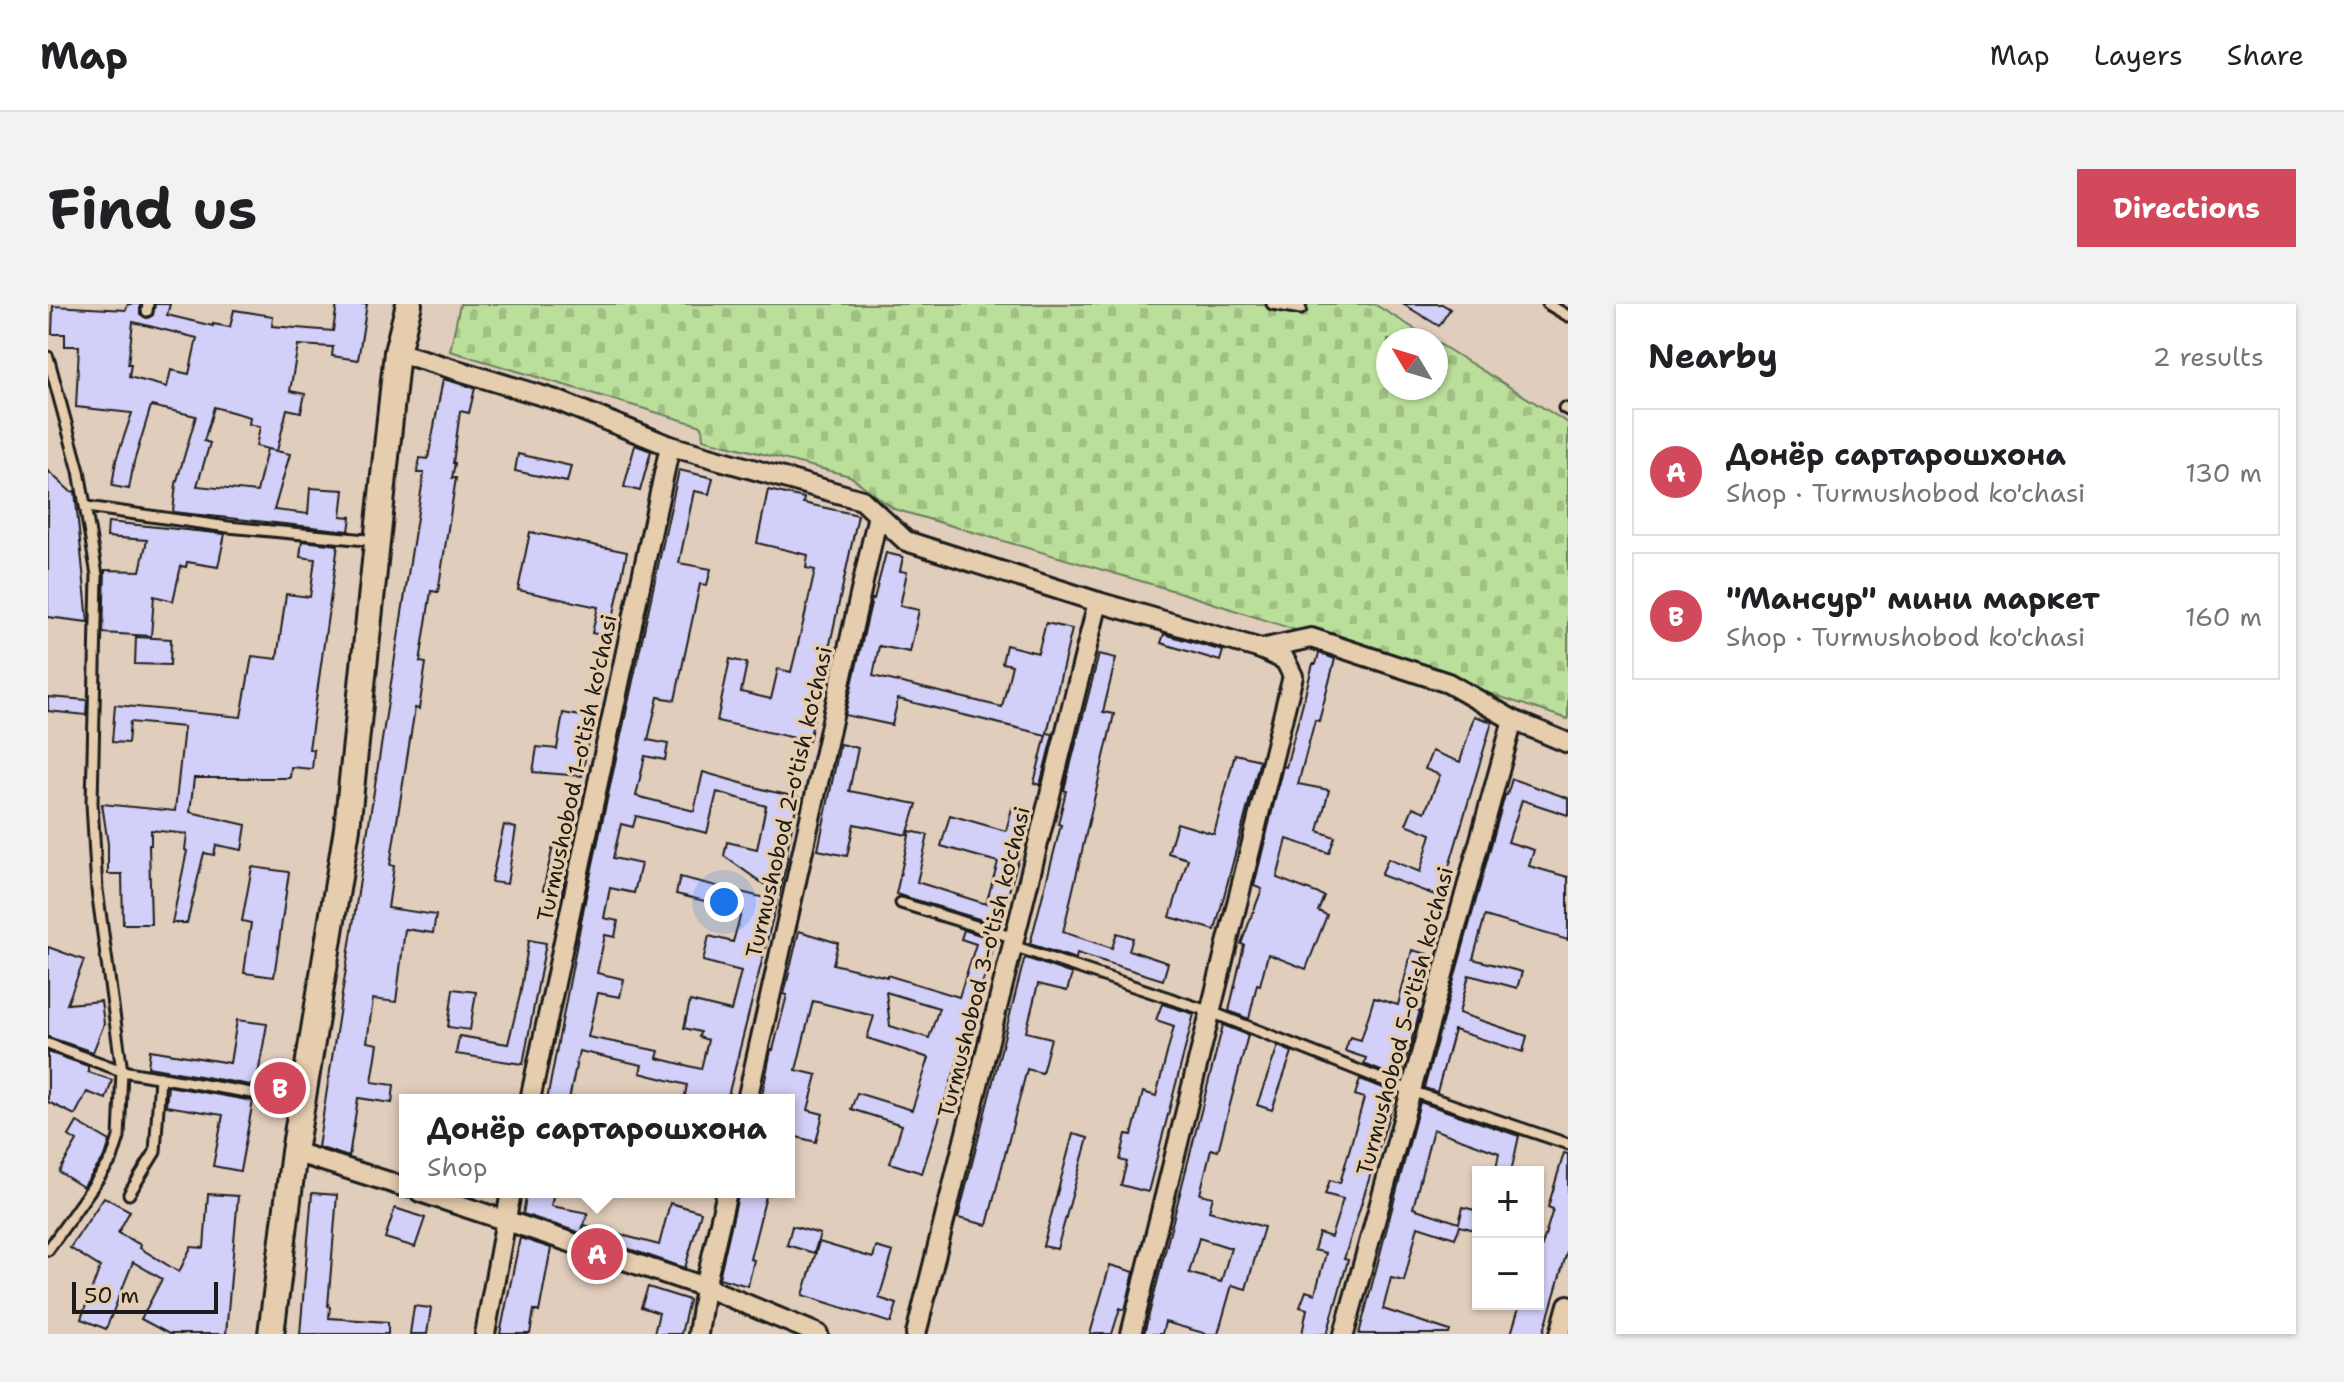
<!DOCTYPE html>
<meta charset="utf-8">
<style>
:root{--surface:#fff;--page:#f2f2f2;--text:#202124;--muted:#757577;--line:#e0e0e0;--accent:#d1495b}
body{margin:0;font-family:"Shantell Sans",sans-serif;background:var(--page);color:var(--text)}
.controls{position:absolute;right:24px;bottom:24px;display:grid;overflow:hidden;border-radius:0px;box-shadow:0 2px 6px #0004}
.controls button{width:72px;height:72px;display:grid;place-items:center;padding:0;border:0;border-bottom:2px solid var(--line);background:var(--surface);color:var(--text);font:40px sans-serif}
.compass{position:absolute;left:1328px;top:24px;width:72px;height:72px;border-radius:50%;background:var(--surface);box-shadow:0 2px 6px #0004;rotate:308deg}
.scale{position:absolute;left:24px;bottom:20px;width:146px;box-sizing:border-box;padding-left:8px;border:4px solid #1c1c1c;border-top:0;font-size:22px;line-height:28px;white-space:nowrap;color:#1c1c1c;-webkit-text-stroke:6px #e5cdad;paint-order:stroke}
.you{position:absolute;left:676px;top:598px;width:28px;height:28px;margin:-20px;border:6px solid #fff;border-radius:50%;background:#1a73e8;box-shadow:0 0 0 12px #1a73e833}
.badge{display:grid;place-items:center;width:52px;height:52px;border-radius:50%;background:var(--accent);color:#fff;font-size:26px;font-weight:700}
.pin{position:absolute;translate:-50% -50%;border:4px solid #fff;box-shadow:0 2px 8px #0006}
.popup{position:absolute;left:351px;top:790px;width:396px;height:104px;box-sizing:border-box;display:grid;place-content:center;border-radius:0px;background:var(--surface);filter:drop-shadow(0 2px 6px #0005);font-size:26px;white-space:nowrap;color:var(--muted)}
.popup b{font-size:30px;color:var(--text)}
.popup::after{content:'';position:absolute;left:50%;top:100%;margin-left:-16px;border:16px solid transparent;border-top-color:var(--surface)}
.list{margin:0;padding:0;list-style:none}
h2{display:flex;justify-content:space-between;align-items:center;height:104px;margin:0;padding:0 32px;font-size:34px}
h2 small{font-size:26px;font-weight:400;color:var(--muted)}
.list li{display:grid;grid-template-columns:52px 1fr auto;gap:24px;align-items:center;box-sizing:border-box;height:128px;margin:0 16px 16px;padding:0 16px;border:2px solid var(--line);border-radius:0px}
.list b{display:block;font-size:30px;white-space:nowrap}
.list p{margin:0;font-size:26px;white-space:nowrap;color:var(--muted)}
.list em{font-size:26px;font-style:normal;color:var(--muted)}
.map{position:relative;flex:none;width:1520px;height:1030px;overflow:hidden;border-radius:0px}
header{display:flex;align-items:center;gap:48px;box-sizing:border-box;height:112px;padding:0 40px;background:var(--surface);border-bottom:2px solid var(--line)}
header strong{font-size:38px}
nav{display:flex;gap:44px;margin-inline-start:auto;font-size:28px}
.intro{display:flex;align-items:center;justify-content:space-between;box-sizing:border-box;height:192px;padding:0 48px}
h1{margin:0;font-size:56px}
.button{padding:20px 36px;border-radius:0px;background:var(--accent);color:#fff;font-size:28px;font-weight:700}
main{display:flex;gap:48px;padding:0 48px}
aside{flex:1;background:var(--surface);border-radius:0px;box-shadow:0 2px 6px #0004}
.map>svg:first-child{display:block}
.cemetery{fill:url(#cemetery-stones);stroke:#6b7e5b;stroke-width:2}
.building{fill:#d2cff8;stroke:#1c1c1c;stroke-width:2;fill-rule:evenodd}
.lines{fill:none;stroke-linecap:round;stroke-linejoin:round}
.lane-casing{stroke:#1c1c1c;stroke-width:15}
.street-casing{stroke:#1c1c1c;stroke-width:24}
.secondary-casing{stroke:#1c1c1c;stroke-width:30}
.lane{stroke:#e5cdad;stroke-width:9}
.street{stroke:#e5cdad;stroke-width:18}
.secondary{stroke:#e5cdad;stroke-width:24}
.labels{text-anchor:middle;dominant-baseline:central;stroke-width:7;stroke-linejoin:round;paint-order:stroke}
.street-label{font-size:22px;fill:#1c1c1c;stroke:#e5cdad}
</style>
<header>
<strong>Map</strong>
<nav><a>Map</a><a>Layers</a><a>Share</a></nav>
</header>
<div class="intro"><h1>Find us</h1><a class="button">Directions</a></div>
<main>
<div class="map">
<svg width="1520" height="1030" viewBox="0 0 1520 1030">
<defs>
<pattern id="cemetery-stones" width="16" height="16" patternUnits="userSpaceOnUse" patternTransform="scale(2)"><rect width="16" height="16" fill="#badf9a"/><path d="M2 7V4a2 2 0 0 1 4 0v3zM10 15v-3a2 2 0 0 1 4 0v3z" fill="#9fbf84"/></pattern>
</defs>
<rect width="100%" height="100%" fill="#e1cdbc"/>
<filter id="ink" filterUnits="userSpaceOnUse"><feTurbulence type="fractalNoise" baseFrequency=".0125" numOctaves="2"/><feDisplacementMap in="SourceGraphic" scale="16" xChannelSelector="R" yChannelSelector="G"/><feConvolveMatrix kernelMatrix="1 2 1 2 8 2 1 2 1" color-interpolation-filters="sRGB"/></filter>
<g filter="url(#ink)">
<!-- cemetery -->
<polygon class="cemetery" points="412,0 1326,0 1385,36 1340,36 1340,84 1388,84 1388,38 1520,119 1520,415 1137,290 846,205 802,172 655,135 654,122 402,47"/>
<!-- building -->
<g class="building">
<path d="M80 0H92V10L99 14 105 11 107 0H122L119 11 165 22V20L182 23 186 6 225 12 224 22 285 27 289 0H319L310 56 284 52 285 43 250 41 242 87 257 90 253 108 239 105 229 147 208 142 212 123 201 120 202 113 166 103 156 137 162 139 149 182 209 188 219 145 242 150 226 206 260 210 262 184 296 186 293 212 303 213 301 227 125 208 128 180 148 112 103 102 86 158 81 185 64 182 68 156 84 109 28 103 31 42H17V30H4L5 2 78 6ZM85 18 149 34 141 70 123 66 119 83 81 73 83 60H80Z"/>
<polygon points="1355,0 1394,0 1402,5 1391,22"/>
<polygon points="395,75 427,84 421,109 412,107 405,159 407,159 404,174 408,174 390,288 383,287 372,358 378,359 371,405 367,404 342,561 346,562 340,604 388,611 385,629 357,625 348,698 325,695 319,738 330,740 324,778 346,781 344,799 310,794 301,853 270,843 376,169 369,169 372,154 380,155"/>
<polygon points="587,141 603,147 592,187 576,183"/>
<polygon points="470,150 523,162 519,178 467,167"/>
<polygon points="631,166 665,174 661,190 646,187 631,259 663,265 659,281 652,280 627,396 610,393 600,436 620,440 617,456 597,452 588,492 646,507 655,468 721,487 750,493 738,552 740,553 731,591 676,552 679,538 709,545 718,502 669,488 659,529 588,512 585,523 573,520 565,554 593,560 586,589 562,584 556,614 570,617 567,633 557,631 549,669 576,675 572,693 550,689 540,733 611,747 609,754 653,765 660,736 651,733 652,728 636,724 642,697 683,707 693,667 655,657 661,632 685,638 694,606 628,590 632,573 729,597 679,796 636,796 639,781 592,769 594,761 531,747 521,796 499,796 538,592"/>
<polygon points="0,167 23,188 27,187 40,318 0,313"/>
<polygon points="720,186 756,194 755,199 810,211 761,437 669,417 682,355 699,359 693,388 723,395 730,365 743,368 757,311 767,266 758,264 760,251 709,239"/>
<polygon points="60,218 177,230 170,263 139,258 138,263 133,262 125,297 106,292 103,332 55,329 57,266 92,267 99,236 59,233"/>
<polygon points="482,228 579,248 561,333 544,329 550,303 470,286"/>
<polygon points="254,237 290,241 261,445 266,446 264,465 243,463 242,474 146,474 142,508 198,521 194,546 168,541 166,551 156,549 139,619 124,619 139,547 137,546 139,530 103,526 103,541 101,541 103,620 75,620 74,570 60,570 60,540 54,500 127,507 136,423 82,418 80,439 64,438 67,401 193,413 204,352 229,355 238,290 262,293 267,255 252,253"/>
<polygon points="838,249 855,253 852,267 859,268 852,302 871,306 862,348 831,342 825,372 954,403 964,361 954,359 958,341 990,349 998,319 1024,325 999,429 1005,430 992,481 986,479 998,431 850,395 844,421 797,411 824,295 826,295"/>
<polygon points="1116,330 1175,347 1172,357 1113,339"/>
<polygon points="88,333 123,335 122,361 87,360"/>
<polygon points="1271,349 1287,355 1271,417 1267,416 1250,480 1281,486 1270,527 1287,533 1281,549 1239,535 1229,574 1276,592 1270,607 1279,611 1258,665 1220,650 1212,681 1209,680 1201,715 1181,707 1196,641 1193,640 1214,585 1206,582 1235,462 1238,463 1265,360 1268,360"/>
<polygon points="1051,350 1068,354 1055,408 1066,410 1015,628 1064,644 1069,629 1085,634 1081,646 1120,659 1115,676 1029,649 1028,655 982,640 1013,521 1010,520 1018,487 1016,486"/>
<polygon points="0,393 39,396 38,411 0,407"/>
<polygon points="515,409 544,414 534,472 485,468 489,443 509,445"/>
<polygon points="1426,412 1444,418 1392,593 1333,571 1340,555 1372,568 1383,530 1358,520 1365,503 1377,508 1392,471 1377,465 1384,447 1412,458"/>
<polygon points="792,440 810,444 801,487 869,500 859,531 806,520 799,552 770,546"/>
<polygon points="1187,450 1212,456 1167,626 1122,613 1140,555 1120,549 1129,519 1166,530"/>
<polygon points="1464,475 1520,494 1520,511 1474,496 1460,538 1486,546 1481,562 1520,573 1520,636 1437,612 1425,655 1474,668 1469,684 1421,671 1411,709 1479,732 1475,748 1406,726 1389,788 1376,784 1457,491 1459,491"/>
<polygon points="964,504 980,509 969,549 972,550 951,621 848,590 862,527 880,531 869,578 938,600 950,558 893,542 902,511 958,527"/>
<polygon points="456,521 468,524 459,580 443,578"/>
<polygon points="506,538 522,541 514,589 495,586"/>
<polygon points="204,563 241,568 226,673 196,669 203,619 194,617"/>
<path d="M916 626 948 636 874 869 842 859 854 821 803 805 809 789 864 806 881 754 819 734 826 712 765 697 748 766 769 771 760 806 775 810 768 838 741 831V796H713L723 746H725L739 691 736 690 751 627 790 639 785 660 839 673V671L911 693 928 640 913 635ZM838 688 891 704 881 734 842 722Z"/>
<polygon points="481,636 498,639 475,760 408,750 411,732 460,740 472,691"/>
<polygon points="0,643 36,656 19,700 53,697 56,720 45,748 0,733"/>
<polygon points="1364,646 1379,650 1365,705 1372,707 1352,775 1316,760 1318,754 1297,747 1302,733 1313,736 1326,694 1350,701"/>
<polygon points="978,654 1024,670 1019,687 990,680 978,728 1003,734 994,769 979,765 939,921 910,914 976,656"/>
<polygon points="405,685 428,688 422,726 400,723"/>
<polygon points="1114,700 1146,710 1100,888 1073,881 1079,858 1072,856 1078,830 1084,831 1095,788 1108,792 1126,722 1108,716"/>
<polygon points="189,716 219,720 208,782 100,763 102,746 182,759"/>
<path d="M1175 721 1200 731 1170 847 1163 845 1152 890 1165 893 1161 907 1216 923 1198 985 1184 981 1170 1030H1159L1117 1018 1114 1030H1096ZM1151 934 1183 944 1173 978 1141 969Z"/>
<polygon points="1230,742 1244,748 1224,806 1209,801"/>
<polygon points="0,748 40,762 40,768 64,776 58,795 39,788 27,811 0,798"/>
<polygon points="1312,775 1348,789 1296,955 1300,956 1279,1030 1254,1030 1259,1005 1252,1003 1258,987 1267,990 1278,949 1266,946 1271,929 1283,933 1295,895 1277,890 1282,876 1292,879 1316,794 1307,791"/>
<polygon points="120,782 205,797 192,867 165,862 175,811 118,802"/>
<polygon points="1372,798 1471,832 1463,868 1448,865 1451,849 1385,825 1365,904 1411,919 1415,903 1430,907 1430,927 1412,922 1407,934 1370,922 1356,977 1343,974 1335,1005 1402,1027 1401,1030 1311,1030"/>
<polygon points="29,818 62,837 57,852 35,883 11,868 29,837 21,832"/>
<polygon points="1025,830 1040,834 1009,945 995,942"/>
<polygon points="1516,849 1520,850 1520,944 1495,1030 1463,1030 1472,1000 1490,1000 1490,944 1493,945 1505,905 1500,903"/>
<polygon points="479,888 506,888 503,902 540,909 533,929 475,910"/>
<polygon points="691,888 719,888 702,955 706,956 700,982 671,974"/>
<polygon points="264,889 289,891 280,1002 282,1003 281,1014 340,1018 340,1030 252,1030"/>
<polygon points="160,890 190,892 178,1030 121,1030 93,1015 114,975 85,958 58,1025 33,1015 52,963 22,944 56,893 82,907 70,929 93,941 92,944 131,968 143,943 156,944"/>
<polygon points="622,899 653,908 637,964 534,929 536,921 611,941"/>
<polygon points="347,904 377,914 367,943 337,934"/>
<polygon points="744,922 772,930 766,949 739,941"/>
<polygon points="472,934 503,944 491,1008 486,1006 482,1030 452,1030"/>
<polygon points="771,938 825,954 828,943 845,948 831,994 849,1000 843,1019 755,991"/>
<polygon points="531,954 553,961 549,975 526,967"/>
<polygon points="1062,961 1086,968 1077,1006 1072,1004 1064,1030 1042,1030"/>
<polygon points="600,983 641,996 633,1030 606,1030 611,1009 593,1003"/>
<polygon points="366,1002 383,1004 379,1030 362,1030"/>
</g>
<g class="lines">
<!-- lane casing -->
<g class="lane-casing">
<g id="lane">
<polyline points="1224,0 1253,5"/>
<polyline points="1500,0 1520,12"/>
<polyline points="99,7 100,0"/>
<polyline points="0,53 31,167 49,271 44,499 49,586 74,767 0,740"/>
<polyline points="1516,104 1520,106"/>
<polyline points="39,203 180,223 329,237"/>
<polyline points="853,599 967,634"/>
<polyline points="965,642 1163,708 1363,787 1520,840"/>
<polyline points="81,890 107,848 112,773"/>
<polyline points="0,946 64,855 71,833 74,767 251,797"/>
</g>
</g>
<!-- street casing -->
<g class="street-casing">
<g id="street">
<polyline points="349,48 508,96 622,142 814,196 858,237 1050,298 1213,345 1263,334 1400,379 1465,416 1520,439"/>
<polyline points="482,796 622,142"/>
<polyline points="699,796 830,211"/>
<polyline points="246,848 357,883"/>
<polyline points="372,888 657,983 770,1030"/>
<polyline points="437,1030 463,888"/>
<polyline points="650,1030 657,983 679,888"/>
<polyline points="868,1030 1050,298"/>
<polyline points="1083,1030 1245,372 1237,356 1213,345"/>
<polyline points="1296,1030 1465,416"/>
<polyline points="1512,1030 1520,1001"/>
</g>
</g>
<!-- secondary casing -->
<g class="secondary-casing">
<polyline id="secondary" points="223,1030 246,848 299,524 349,48 361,0"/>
</g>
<!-- lane -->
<use href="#lane" class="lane"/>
<!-- street -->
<use href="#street" class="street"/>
<!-- secondary -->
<use href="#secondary" class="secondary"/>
</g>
</g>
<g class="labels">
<!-- street labels -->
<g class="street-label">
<text transform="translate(529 464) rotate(-78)">Turmushobod 1-o'tish ko'chasi</text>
<text transform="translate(741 498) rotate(-77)">Turmushobod 2-o'tish ko'chasi</text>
<text transform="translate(936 658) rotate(-76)">Turmushobod 3-o'tish ko'chasi</text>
<text transform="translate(1357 717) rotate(-75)">Turmushobod 5-o'tish ko'chasi</text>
</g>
</g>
</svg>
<div class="controls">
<button>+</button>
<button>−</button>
</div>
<svg class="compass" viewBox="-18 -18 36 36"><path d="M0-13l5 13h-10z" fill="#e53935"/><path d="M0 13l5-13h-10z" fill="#757577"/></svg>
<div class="scale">50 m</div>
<div class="you"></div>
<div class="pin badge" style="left:549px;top:950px">A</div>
<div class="popup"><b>Донёр сартарошхона</b>Shop</div>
<div class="pin badge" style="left:232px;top:784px">B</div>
</div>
<aside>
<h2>Nearby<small>2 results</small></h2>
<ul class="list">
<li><span class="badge">A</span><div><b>Донёр сартарошхона</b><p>Shop · Turmushobod ko'chasi</p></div><em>130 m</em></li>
<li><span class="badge">B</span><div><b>&quot;Мансур&quot; мини маркет</b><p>Shop · Turmushobod ko'chasi</p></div><em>160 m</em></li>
</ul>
</aside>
</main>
